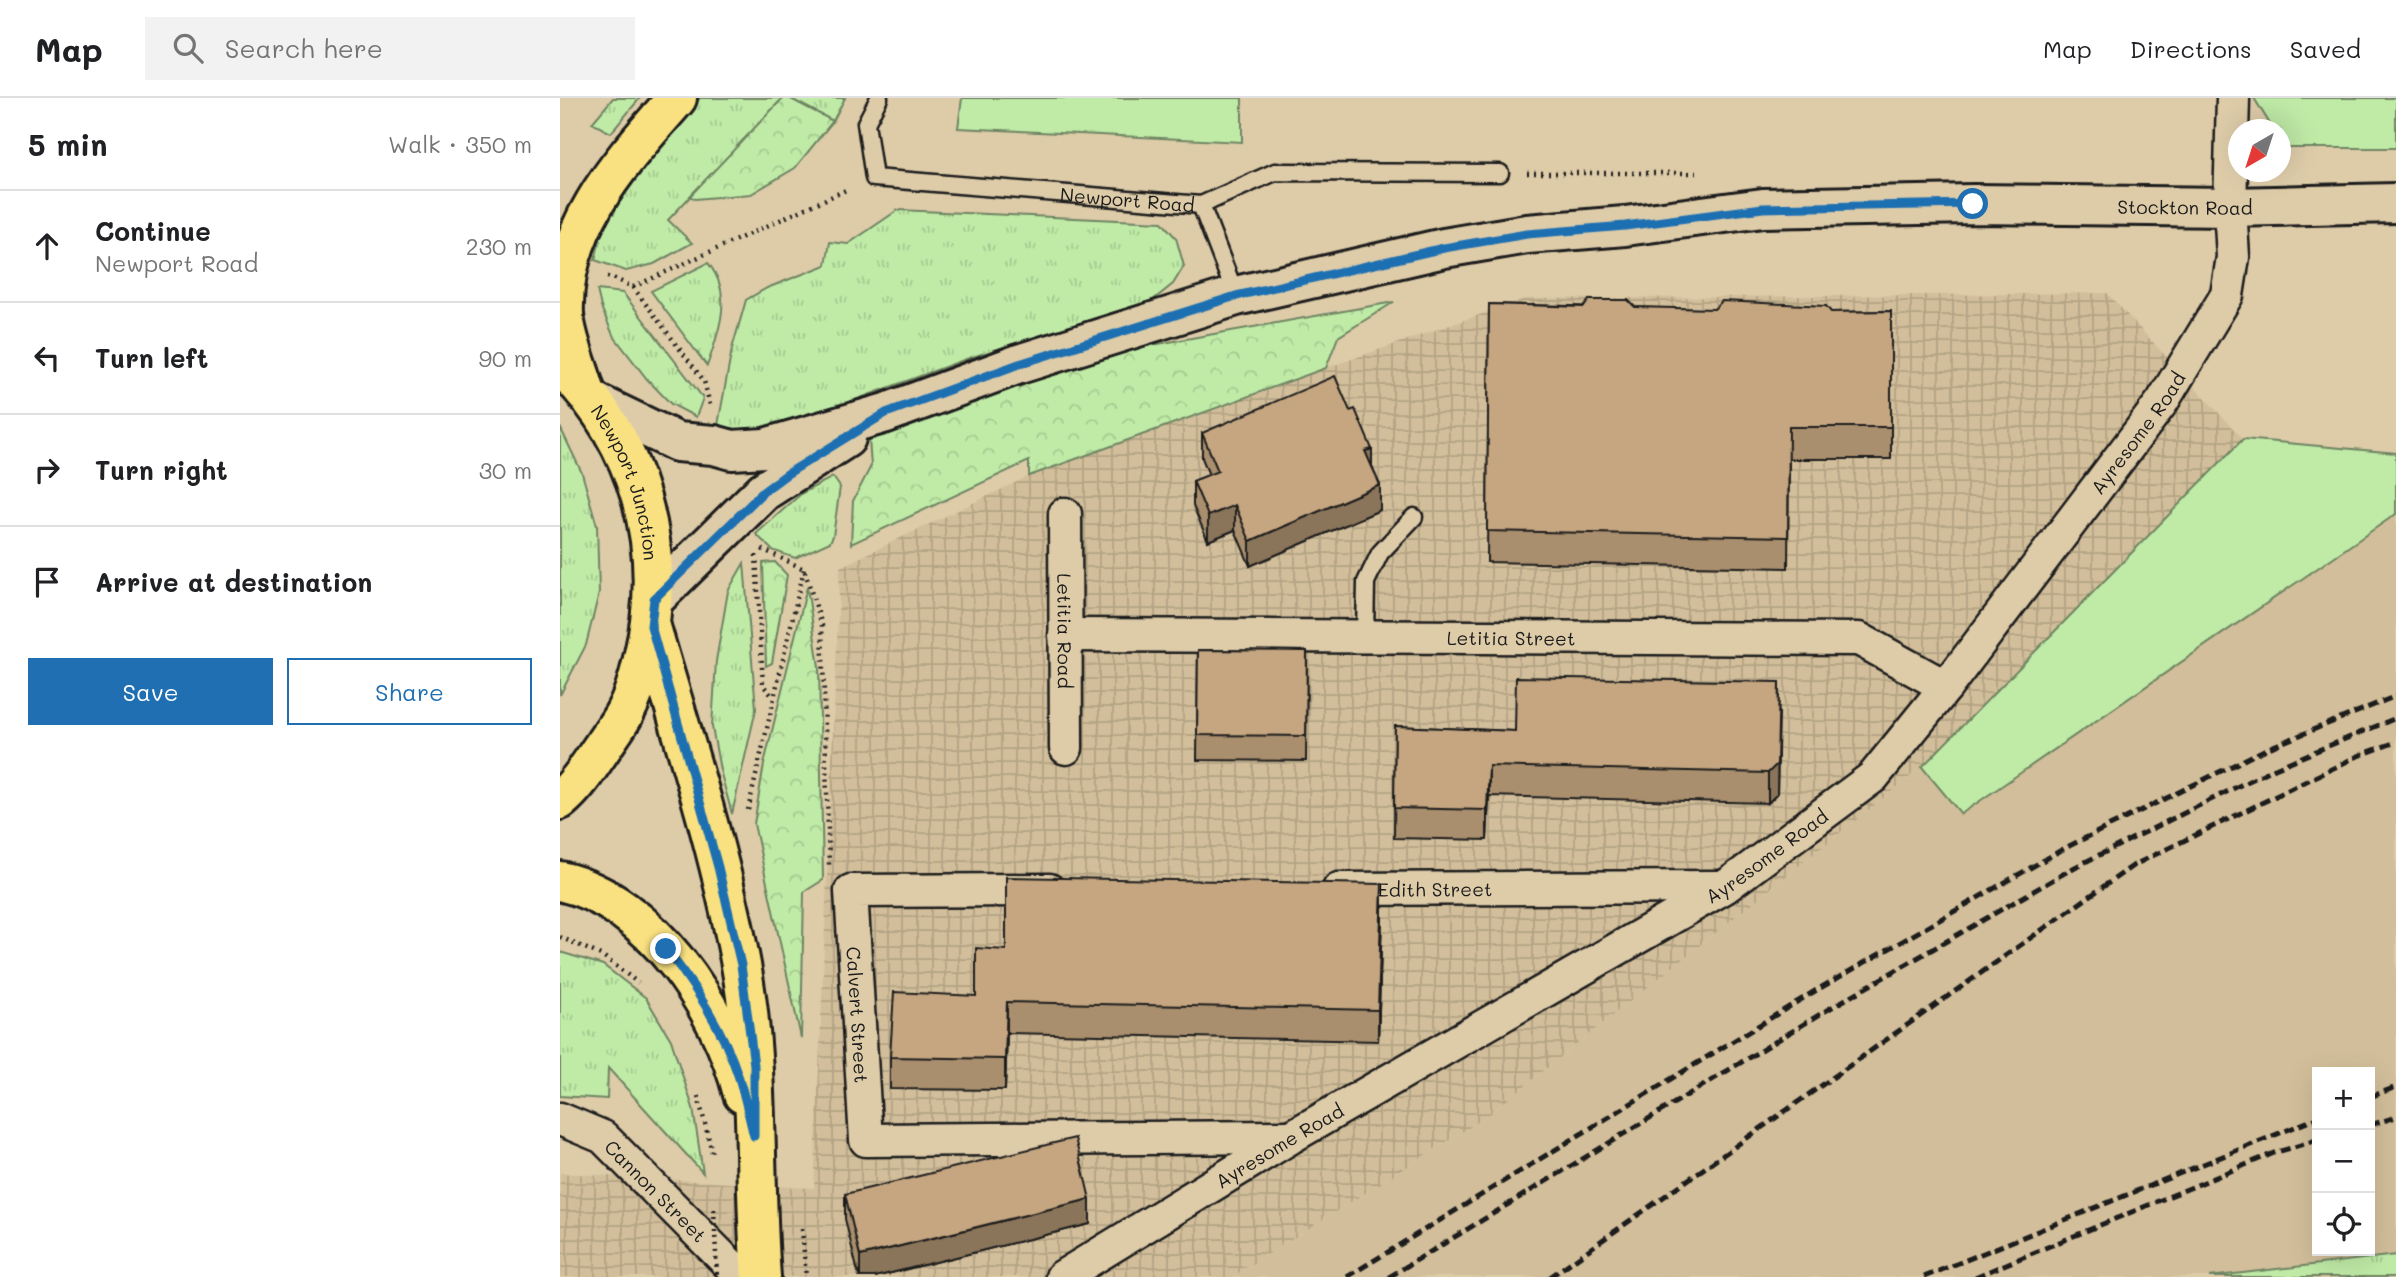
<!DOCTYPE html>
<meta charset="utf-8">
<style>
:root{--surface:#fff;--page:#f2f2f2;--text:#202124;--muted:#757577;--line:#e0e0e0;--accent:#1f6fb2}
body{margin:0;font-family:Mali,sans-serif;background:var(--page);color:var(--text)}
.controls{position:absolute;right:21px;bottom:21px;display:grid;overflow:hidden;border-radius:0px;box-shadow:0 7px 28px #0002}
.controls button{width:63px;height:63px;display:grid;place-items:center;padding:0;border:0;border-bottom:2px solid var(--line);background:var(--surface);color:var(--text);font:35px sans-serif}
.compass{position:absolute;left:1668px;top:21px;width:63px;height:63px;border-radius:50%;background:var(--surface);box-shadow:0 7px 28px #0002;rotate:219deg}
.stop{position:absolute;width:21px;height:21px;margin:-16px;border:5px solid #1f6fb2;border-radius:50%;background:#fff}
.stop.end{background:#1f6fb2;border-color:#fff;box-shadow:0 2px 7px #0008}
.list{margin:0;padding:0;list-style:none}
h2{display:flex;justify-content:space-between;align-items:center;height:91px;margin:0;padding:0 28px;font-size:30px}
h2 small{font-size:23px;font-weight:400;color:var(--muted)}
.list li{display:grid;grid-template-columns:46px 1fr auto;gap:21px;align-items:center;box-sizing:border-box;height:112px;padding:0 28px;border-top:2px solid var(--line)}
.list b{display:block;font-size:26px;white-space:nowrap}
.list p{margin:0;font-size:23px;white-space:nowrap;color:var(--muted)}
.list em{font-size:23px;font-style:normal;color:var(--muted)}
.actions{display:flex;gap:14px;padding:21px 28px}
.actions a{flex:1;padding:16px 0;border:2px solid var(--accent);border-radius:0px;text-align:center;font-size:24px;color:var(--accent)}
.actions .main{background:var(--accent);color:#fff}
.icon{flex:none;width:38px;height:38px;fill:none;stroke:currentColor;stroke-width:2;stroke-linecap:round;stroke-linejoin:round}
.map{position:relative;flex:none;width:1836px;height:1179px;overflow:hidden}
header{display:flex;align-items:center;gap:42px;box-sizing:border-box;height:98px;padding:0 35px;background:var(--surface);border-bottom:2px solid var(--line)}
header strong{font-size:33px}
nav{display:flex;gap:38px;margin-inline-start:auto;font-size:24px}
.search{width:490px;height:63px;background:var(--page);display:flex;align-items:center;gap:18px;box-sizing:border-box;padding:0 24px;border-radius:0px;color:var(--muted);font-size:26px}
main{display:flex}
aside{flex:1;background:var(--surface)}
.map>svg:first-child{display:block}
.built{fill:#d2be9a;fill-rule:evenodd}
.industrial{fill:url(#industrial-grid)}
.grass{fill:url(#grass-tufts);stroke:#6e8462;stroke-width:2}
.forest{fill:url(#forest-crowns);stroke:#6e8462;stroke-width:2}
.green{fill:#c0eba7;stroke:#6e8462;stroke-width:2}
.lines{fill:none;stroke-linecap:round;stroke-linejoin:round}
.lane-casing{stroke:#1c1c1c;stroke-width:21}
.street-casing{stroke:#1c1c1c;stroke-width:37}
.secondary-casing{stroke:#1c1c1c;stroke-width:44}
.primary-casing{stroke:#1c1c1c;stroke-width:44}
.highway-casing{stroke:#1c1c1c;stroke-width:44}
.path{stroke:#1c1c1c;stroke-width:4.5;stroke-dasharray:2 5;stroke-linecap:butt}
.lane{stroke:#decca9;stroke-width:16}
.street{stroke:#decca9;stroke-width:32}
.secondary{stroke:#decca9;stroke-width:38}
.primary{stroke:#f9e181;stroke-width:38}
.highway{stroke:#f9e181;stroke-width:38}
.rail{stroke:#1c1c1c;stroke-width:5;stroke-dasharray:10 5;stroke-linecap:butt}
.path-bridge{stroke:#1c1c1c;stroke-width:4.5;stroke-dasharray:2 5;stroke-linecap:butt}
.wall{fill:#a98f6e;stroke:#1c1c1c;stroke-width:2}
.shaded-wall{fill:#8a745a;stroke:#1c1c1c;stroke-width:2}
.building{fill:#c5a680;stroke:#1c1c1c;stroke-width:2}
.route{stroke:#1f6fb2;stroke-width:9}
.labels{text-anchor:middle;dominant-baseline:central;stroke-width:5;stroke-linejoin:round;paint-order:stroke}
.street-label{font-size:19px;fill:#1c1c1c;stroke:#decca9}
</style>
<header>
<strong>Map</strong>
<div class="search"><svg class="icon" aria-label="search" viewBox="0 0 24 24"><circle cx="10" cy="10" r="6"/><path d="M15 15l6 6"/></svg>Search here</div>
<nav><a>Map</a><a>Directions</a><a>Saved</a></nav>
</header>
<main>
<aside>
<h2>5 min<small>Walk · 350 m</small></h2>
<ul class="list">
<li><svg class="icon" aria-label="ahead" viewBox="0 0 24 24"><path d="M12 20V5M6 11l6-6 6 6"/></svg><div><b>Continue</b><p>Newport Road</p></div><em>230 m</em></li>
<li><svg class="icon" aria-label="left" viewBox="0 0 24 24"><path d="M17 20v-9H6M10 6l-5 5 5 5"/></svg><div><b>Turn left</b></div><em>90 m</em></li>
<li><svg class="icon" aria-label="right" viewBox="0 0 24 24"><path d="M7 20v-9h11M14 6l5 5-5 5"/></svg><div><b>Turn right</b></div><em>30 m</em></li>
<li><svg class="icon" aria-label="arrive" viewBox="0 0 24 24"><path d="M6 21V4h12l-3 4 3 4H6"/></svg><div><b>Arrive at destination</b></div></li>
</ul>
<div class="actions"><a class="main">Save</a><a>Share</a></div>
</aside>
<div class="map">
<svg width="1836" height="1179" viewBox="0 0 1836 1179">
<defs>
<pattern id="industrial-grid" width="8" height="8" patternUnits="userSpaceOnUse" patternTransform="scale(1.75)"><rect width="8" height="8" fill="#d2be9a"/><path d="M0 4h8M4 0v8" fill="none" stroke="#b4a384"/></pattern>
<pattern id="grass-tufts" width="24" height="20" patternUnits="userSpaceOnUse" patternTransform="scale(1.75)"><rect width="24" height="20" fill="#c0eba7"/><path d="M3 7l-1-3M5 7V3M7 7l1-3M15 17l-1-3M17 17v-4M19 17l1-3" fill="none" stroke="#a4c98f"/></pattern>
<pattern id="forest-crowns" width="20" height="18" patternUnits="userSpaceOnUse" patternTransform="scale(1.75)"><rect width="20" height="18" fill="#c0eba7"/><path d="M2 6a3 3 0 1 1 6 0M12 15a3 3 0 1 1 6 0" fill="none" stroke="#a4c98f"/></pattern>
</defs>
<rect width="100%" height="100%" fill="#decca9"/>
<filter id="ink" filterUnits="userSpaceOnUse"><feTurbulence type="fractalNoise" baseFrequency=".0143" numOctaves="2"/><feDisplacementMap in="SourceGraphic" scale="14" xChannelSelector="R" yChannelSelector="G"/><feConvolveMatrix kernelMatrix="1 2 1 2 8 2 1 2 1" color-interpolation-filters="sRGB"/></filter>
<g filter="url(#ink)">
<!-- built -->
<path class="built" d="M1836 416V1157L1649 1179H672L926 1019 1362 669 1402 716ZM1757 974H1810V1153H1757Z"/>
<!-- industrial -->
<polygon class="industrial" points="1547,195 1683,341 1362,669 926,1019 672,1179 0,1179 0,1075 254,1090 280,469 469,378 766,270 965,201"/>
<!-- grass -->
<g class="grass">
<polygon points="53,0 80,0 51,35 32,25"/>
<polygon points="140,0 223,0 108,122 132,145 94,166 66,173 35,162 48,109"/>
<polygon points="229,0 285,0 273,23"/>
<polygon points="338,112 602,124 616,140 624,168 613,186 593,202 409,260 235,324 192,336 158,327 172,251 186,202 207,190 266,167 270,144 288,146"/>
<path d="M148 165C174 196 159 234 147 268L91 193Z"/>
<polygon points="37,192 63,195 143,300 136,319 111,306 87,281 53,237 41,209"/>
<polygon points="0,329 22,375 37,428 39,495 26,547 0,597"/>
<polygon points="273,379 280,389 273,438 270,444 235,460 212,452 196,436 242,395"/>
<polygon points="184,465 196,611 172,716 160,672 152,629 156,563 168,493"/>
<polygon points="0,854 43,867 86,900 111,942 133,1010 143,1075 48,970 47,1001 0,998"/>
<polygon points="1836,1157 1836,1179 1649,1179"/>
</g>
<!-- forest -->
<g class="forest">
<polygon points="223,0 229,0 273,23 235,70 191,96 135,101 130,98"/>
<polygon points="834,204 778,239 766,270 469,378 469,363 291,446 293,403 311,368 309,340 553,254"/>
<polygon points="215,464 227,477 212,565 206,568 203,465"/>
<polygon points="247,489 259,569 263,782 244,794 241,940 194,726 204,666"/>
</g>
<!-- green -->
<g class="green">
<polygon points="402,0 682,0 682,44 398,30"/>
<polygon points="1694,0 1836,0 1836,50 1723,50 1721,45 1720,32 1713,31"/>
<polygon points="1683,341 1836,355 1836,416 1401,716 1362,669"/>
</g>
<g class="lines">
<!-- lane casing -->
<g class="lane-casing">
<g id="lane">
<path id="s1" d="M319 0 306 25 314 80 641 107 715 74 940 75"/>
<polyline points="641,107 676,198"/>
<polyline points="805,539 806,484 820,455 854,419"/>
</g>
</g>
<!-- street casing -->
<g class="street-casing">
<g id="street">
<path id="s2" d="M505 416 506 650"/>
<path id="s3" d="M505 537 1299 541 1386 589"/>
<path id="s4" d="M779 791 1161 789"/>
<path id="s5" d="M489 792 291 793 306 1042 730 1039"/>
<path id="s6" d="M0 1021 43 1039 182 1179"/>
<path id="s7" d="M502 1179 731 1039 1165 789 1313 679 1386 589 1602 304 1667 197 1673 159 1670 109 1673 0"/>
</g>
</g>
<!-- secondary casing -->
<g class="secondary-casing">
<g id="secondary">
<path id="s8" d="M36 305 117 344 154 347 172 352 205 350 326 315 459 266 676 198 884 150 967 136 1065 128 1203 110 1413 106 1670 109 1836 105"/>
<polyline points="94,501 204,393 286,340"/>
</g>
</g>
<!-- primary casing -->
<g class="primary-casing">
<g id="primary">
<path id="s9" d="M0 267C79 342 109 450 84 556 80 576 74 598 64 616 58 627 50 637 43 648 30 667 18 687 0 702"/>
<path d="M91 529C123 640 160 753 181 867 200 970 193 1075 201 1179"/>
<path d="M0 783C92 804 161 910 183 996"/>
</g>
</g>
<!-- highway casing -->
<g class="highway-casing">
<path id="highway" d="M24 289C17 266 6 240 4 217 0 127 63 62 117 0"/>
</g>
<!-- path -->
<g class="path">
<polyline points="967,75 1136,75"/>
<polyline points="47,179 53,180 73,189 288,91"/>
<polyline points="73,189 144,283 150,307"/>
<polyline points="202,451 244,471 262,527 269,767"/>
<polyline points="196,457 203,587 213,599"/>
<polyline points="188,712 244,471"/>
<polyline points="0,839 43,858 78,885"/>
<polyline points="138,998 152,1054"/>
<polyline points="242,1131 246,1179"/>
</g>
<!-- lane -->
<use href="#lane" class="lane"/>
<!-- street -->
<use href="#street" class="street"/>
<!-- secondary -->
<use href="#secondary" class="secondary"/>
<!-- primary -->
<use href="#primary" class="primary"/>
<!-- highway -->
<use href="#highway" class="highway"/>
<!-- rail -->
<g class="rail">
<polyline points="1810,999 1836,989"/>
<polyline points="1810,1027 1836,1019"/>
<polyline points="787,1179 1255,893 1505,750 1706,651 1836,598"/>
<polyline points="829,1179 1267,912 1515,769 1715,670 1836,620"/>
<polyline points="990,1179 1574,767 1798,658 1836,644"/>
<polyline points="1364,1179 1757,1020"/>
<polyline points="1415,1179 1714,1055 1757,1042"/>
</g>
<!-- path-bridge -->
<polyline class="path-bridge" points="154,1111 157,1179"/>
</g>
<!-- wall -->
<g class="wall">
<polygon points="929,206 1271,214 1331,213 1331,361 1229,361 1228,470 927,464"/>
<polygon points="642,335 812,368 820,412 690,468 675,432 648,443 633,408 633,383 649,377 642,360"/>
<polygon points="638,552 747,553 746,663 637,662"/>
<polygon points="1219,614 1217,696 1208,705 929,698 927,742 834,740 835,628 955,633"/>
<polygon points="822,818 818,943 447,935 445,992 330,991 330,959 416,898 446,852"/>
<polygon points="285,1096 530,1126 315,1179 299,1179 285,1121"/>
</g>
<!-- shaded-wall -->
<g class="shaded-wall">
<polygon points="812,351 812,376 805,353"/>
<polygon points="820,387 820,412 690,468 690,443"/>
<polygon points="675,407 675,432 648,443 648,418"/>
<polygon points="1219,584 1217,696 1208,705 1208,675"/>
<polygon points="929,668 929,698 927,742 927,712"/>
<polygon points="822,786 822,818 818,943 818,912"/>
<polygon points="447,904 447,935 445,992 445,961"/>
<polygon points="530,1101 530,1126 315,1179 300,1179 300,1158"/>
</g>
<!-- building -->
<g class="building">
<polygon points="1029,202 1068,202 1075,209 1154,211 1162,203 1266,208 1271,214 1331,213 1331,329 1229,329 1228,439 927,433 929,206 1024,209"/>
<polygon points="775,278 790,313 795,311 812,351 805,353 820,387 690,443 675,407 648,418 633,383 658,373 642,335"/>
<polygon points="638,552 747,553 746,638 637,637"/>
<polygon points="956,579 1219,584 1217,666 1208,675 929,668 927,712 834,710 835,628 955,633"/>
<polygon points="446,779 822,786 818,912 447,904 445,961 330,959 334,894 416,898 416,850 446,852"/>
<polygon points="515,1040 530,1101 300,1158 285,1096"/>
</g>
</g>
<g class="lines" filter="url(#ink)">
<!-- route -->
<path class="route" d="M106 851C136 889 164 933 179 980 185 999 189 1019 194 1038V967L181 867 158 769 91 528 94 501 204 393 227 376 326 315 459 266 676 198 884 150 967 136 1065 128 1203 110 1413 106"/>
</g>
<g class="labels">
<!-- street labels -->
<g class="street-label">
<text stroke="none"><textPath href="#s1" startOffset="338">Newport Road</textPath></text>
<text stroke="none"><textPath href="#s8" startOffset="1631">Stockton Road</textPath></text>
<text stroke="none"><textPath href="#s7" startOffset="1388">Ayresome Road</textPath></text>
<text stroke="none"><textPath href="#s9" startOffset="138">Newport Junction</textPath></text>
<text stroke="none"><textPath href="#s2" startOffset="117">Letitia Road</textPath></text>
<text stroke="none"><textPath href="#s3" startOffset="446">Letitia Street</textPath></text>
<text stroke="none"><textPath href="#s7" startOffset="821">Ayresome Road</textPath></text>
<text stroke="none"><textPath href="#s4" startOffset="96">Edith Street</textPath></text>
<text stroke="none"><textPath href="#s5" startOffset="322">Calvert Street</textPath></text>
<text stroke="none"><textPath href="#s7" startOffset="254">Ayresome Road</textPath></text>
<text stroke="none"><textPath href="#s6" startOffset="122">Cannon Street</textPath></text>
</g>
</g>
</svg>
<div class="controls">
<button>+</button>
<button>−</button>
<button><svg class="icon" aria-label="locate" viewBox="0 0 24 24"><circle cx="12" cy="12" r="6"/><path d="M12 2v4M12 18v4M2 12h4M18 12h4"/></svg></button>
</div>
<svg class="compass" viewBox="-18 -18 36 36"><path d="M0-13l5 13h-10z" fill="#e53935"/><path d="M0 13l5-13h-10z" fill="#757577"/></svg>
<div class="stop" style="left:1413px;top:106px"></div>
<div class="stop end" style="left:106px;top:851px"></div>
</div>
</main>
